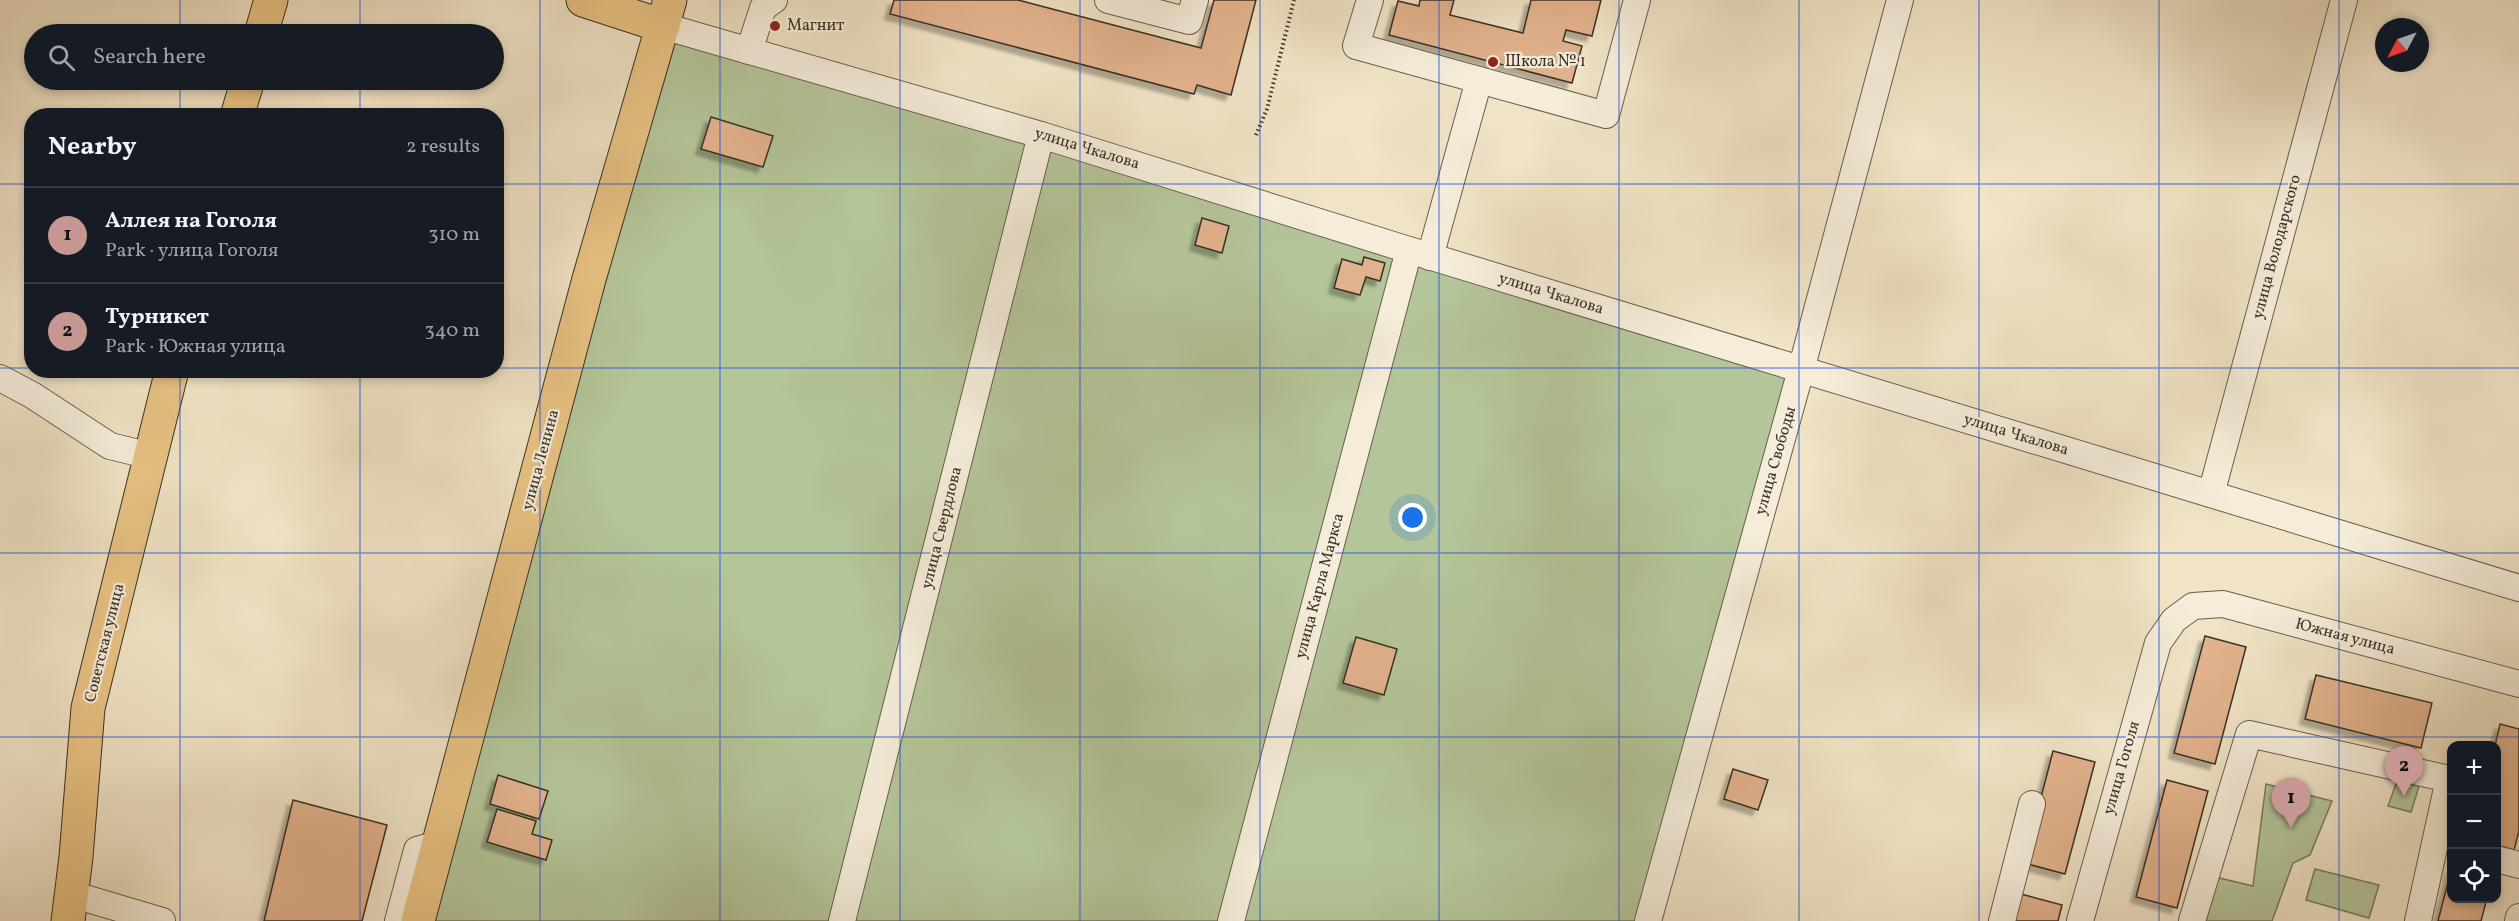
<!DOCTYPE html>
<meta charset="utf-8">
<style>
:root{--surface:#171b24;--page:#242831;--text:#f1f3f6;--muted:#9ea1a6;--line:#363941;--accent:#c59692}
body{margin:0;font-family:Vollkorn,serif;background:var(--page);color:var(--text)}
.controls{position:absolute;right:18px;bottom:18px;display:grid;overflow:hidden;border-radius:12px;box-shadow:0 3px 9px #0003}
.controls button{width:54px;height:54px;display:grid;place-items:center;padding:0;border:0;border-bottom:2px solid var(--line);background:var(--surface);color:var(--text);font:30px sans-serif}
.compass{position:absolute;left:2375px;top:18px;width:54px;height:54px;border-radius:50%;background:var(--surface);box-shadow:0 3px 9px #0003;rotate:229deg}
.you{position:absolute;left:1413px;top:518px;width:21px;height:21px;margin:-15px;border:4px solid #fff;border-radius:50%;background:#1a73e8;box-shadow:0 0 0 9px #1a73e833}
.badge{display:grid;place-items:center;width:39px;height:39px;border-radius:50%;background:var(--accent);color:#111;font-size:20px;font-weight:700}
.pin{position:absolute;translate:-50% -50px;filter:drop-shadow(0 2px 3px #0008)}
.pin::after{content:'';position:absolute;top:32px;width:21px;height:18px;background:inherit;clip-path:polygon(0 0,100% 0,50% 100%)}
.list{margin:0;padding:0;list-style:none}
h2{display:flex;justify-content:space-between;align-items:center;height:78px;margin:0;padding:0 24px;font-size:26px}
h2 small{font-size:20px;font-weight:400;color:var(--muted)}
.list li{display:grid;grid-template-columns:39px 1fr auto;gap:18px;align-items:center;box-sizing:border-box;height:96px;padding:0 24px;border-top:2px solid var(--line)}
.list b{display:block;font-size:22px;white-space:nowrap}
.list p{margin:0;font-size:20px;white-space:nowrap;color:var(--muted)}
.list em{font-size:20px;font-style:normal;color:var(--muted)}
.icon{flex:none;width:33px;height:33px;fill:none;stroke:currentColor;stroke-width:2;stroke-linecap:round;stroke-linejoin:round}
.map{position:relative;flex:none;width:2519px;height:921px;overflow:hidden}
.search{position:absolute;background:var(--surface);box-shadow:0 3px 9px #0003;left:24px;top:24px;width:480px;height:66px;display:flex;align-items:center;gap:15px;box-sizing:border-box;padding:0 21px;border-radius:33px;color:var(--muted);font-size:22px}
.panel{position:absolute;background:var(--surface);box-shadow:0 3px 9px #0003;left:24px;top:108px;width:480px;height:270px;border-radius:24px}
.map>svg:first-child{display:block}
.green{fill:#b4c599;stroke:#777a60;stroke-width:1.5}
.building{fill:#e2b28c;stroke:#3a3026;stroke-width:1.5;filter:url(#shadow)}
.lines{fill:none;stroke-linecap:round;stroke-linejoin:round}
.minor-casing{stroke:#685d4e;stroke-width:28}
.major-casing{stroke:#3a3026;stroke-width:35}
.path{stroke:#3a3026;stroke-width:4;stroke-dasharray:1.5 3;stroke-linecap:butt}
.minor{stroke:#f5edda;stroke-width:26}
.major{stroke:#e8c283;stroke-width:33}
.grid{fill:none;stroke:#1d4ed8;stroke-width:1.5;stroke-opacity:0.55}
.poi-dot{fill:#8f2418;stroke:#f5edda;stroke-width:2}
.labels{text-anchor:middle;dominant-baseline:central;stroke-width:4.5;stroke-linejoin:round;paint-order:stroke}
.poi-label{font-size:16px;fill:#3a3026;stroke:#f5edda;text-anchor:start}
.street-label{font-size:16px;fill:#3a3026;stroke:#f5edda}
</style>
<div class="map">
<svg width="2519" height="921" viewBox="0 0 2519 921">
<defs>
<filter id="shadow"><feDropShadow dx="-5.5" dy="5.5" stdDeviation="1.5" flood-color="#0004"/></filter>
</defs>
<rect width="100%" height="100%" fill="#f0e3c6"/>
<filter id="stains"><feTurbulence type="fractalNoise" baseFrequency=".00333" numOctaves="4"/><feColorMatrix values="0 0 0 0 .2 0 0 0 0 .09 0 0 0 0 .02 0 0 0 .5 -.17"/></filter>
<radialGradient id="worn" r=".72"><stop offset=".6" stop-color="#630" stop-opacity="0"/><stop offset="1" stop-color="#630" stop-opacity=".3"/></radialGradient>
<!-- green -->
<g class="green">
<polygon points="663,26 1801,370 1648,921 418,921"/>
<polygon points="2397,781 2419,786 2411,812 2388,806"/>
<polygon points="2266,784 2332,801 2310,855 2293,863 2272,921 2206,921 2215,877 2253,886"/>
<polygon points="2315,869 2379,885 2369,918 2306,900"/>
</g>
<!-- building -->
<g class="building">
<polygon points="894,0 1018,0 1201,48 1214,0 1256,0 1231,95 1197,85 1194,94 890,14"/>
<polygon points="1420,0 1454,0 1450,15 1523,33 1531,0 1601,0 1592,36 1566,30 1563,41 1582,46 1572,83 1389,35 1398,1 1419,6"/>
<polygon points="711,117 773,136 763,167 701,149"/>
<polygon points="1202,218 1229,226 1222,253 1195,245"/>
<polygon points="1364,257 1385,263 1380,281 1366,277 1360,295 1334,288 1342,259 1362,265"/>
<polygon points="2205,636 2246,647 2215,764 2174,753"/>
<polygon points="1356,637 1397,649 1384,695 1343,683"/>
<polygon points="2316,675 2432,703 2421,748 2305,719"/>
<polygon points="2500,724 2519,729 2519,831 2514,850 2496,845 2496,746 2495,746"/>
<polygon points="2053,751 2095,762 2065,874 2024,863"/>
<polygon points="1733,769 1768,780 1758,810 1724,799"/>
<polygon points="498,775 548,791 539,819 490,804"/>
<polygon points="2167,780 2208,791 2177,908 2136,897"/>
<polygon points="293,800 387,825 362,921 264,921"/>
<polygon points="497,809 536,821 532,834 552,840 546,860 487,842"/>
<polygon points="2452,867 2452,898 2487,898 2481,921 2438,921"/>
<polygon points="2021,894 2062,905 2058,921 2014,921"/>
</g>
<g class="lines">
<!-- minor casing -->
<g class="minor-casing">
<g id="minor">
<polyline points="1108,0 1189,21 1195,0"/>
<polyline points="1370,0 1356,46 1606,115 1637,0"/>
<polyline points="663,26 1041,135 1409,250 2519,588"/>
<polyline points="749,51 763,8 774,0"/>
<polyline points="1430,257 1479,80"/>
<polyline points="0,378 32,395 110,446 151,456"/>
<polyline points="2211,494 2344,0"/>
<polyline points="2496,859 2519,865"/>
<polyline points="71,894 162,921"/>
<polyline points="398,921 417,850 438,844"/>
<polyline points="842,921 1041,135"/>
<polyline points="1231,921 1409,250"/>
<polyline points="1648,921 1801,370 1900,0"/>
<polyline points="2002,921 2032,804"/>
<polyline points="2080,921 2158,643 2174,620 2193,606 2223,604 2519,684"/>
<polyline points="2192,921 2249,734 2449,779 2418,921"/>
<polyline points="2518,921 2519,917"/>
</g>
</g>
<!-- major casing -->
<g class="major-casing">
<g id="major">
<polyline points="583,0 663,26"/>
<polyline points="261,34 271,0"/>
<polyline points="237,116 248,80"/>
<polyline points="68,921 76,857 88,708 172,370"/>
<polyline points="418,921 589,279 670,0"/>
</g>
</g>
<!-- path -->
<polyline class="path" points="1256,135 1267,109 1294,0"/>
<!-- minor -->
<use href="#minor" class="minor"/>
<!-- major -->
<use href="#major" class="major"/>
</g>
<!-- grid -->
<path class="grid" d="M180 0V34M360 0V34M540 0V921M720 0V921M900 0V921M1080 0V921M1260 0V921M1439 0V921M1619 0V921M1799 0V921M1979 0V921M2159 0V921M2339 0V921M180 80V116M360 80V116M0 184H32M496 184H2519M0 368H32M496 368H2519M180 370V921M360 370V921M0 553H2519M0 737H2519"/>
<!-- markers -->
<g class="poi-dot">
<circle cx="775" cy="26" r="6"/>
<circle cx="1493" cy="62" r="6"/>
</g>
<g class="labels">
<!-- poi labels -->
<g class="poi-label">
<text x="787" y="26">Магнит</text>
<text x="1505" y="62">Школа № 1</text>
</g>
<!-- street labels -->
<g class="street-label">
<text transform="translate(1087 149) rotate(17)">улица Чкалова</text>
<text transform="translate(2277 247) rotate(-75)">улица Володарского</text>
<text transform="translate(1551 294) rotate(17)">улица Чкалова</text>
<text transform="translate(2016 435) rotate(17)">улица Чкалова</text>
<text transform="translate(541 460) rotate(-75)">улица Ленина</text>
<text transform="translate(1776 461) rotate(-74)">улица Свободы</text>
<text transform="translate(942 528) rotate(-76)">улица Свердлова</text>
<text transform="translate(1320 586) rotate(-75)">улица Карла Маркса</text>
<text transform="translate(2345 637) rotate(15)">Южная улица</text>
<text transform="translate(105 643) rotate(-76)">Советская улица</text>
<text transform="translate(2122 768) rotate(-74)">улица Гоголя</text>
</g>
</g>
<rect width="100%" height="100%" filter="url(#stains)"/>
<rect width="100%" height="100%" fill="url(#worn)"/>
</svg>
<div class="controls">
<button>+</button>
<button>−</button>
<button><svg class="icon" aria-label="locate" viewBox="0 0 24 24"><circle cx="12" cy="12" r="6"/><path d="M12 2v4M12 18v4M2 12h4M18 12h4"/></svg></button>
</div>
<svg class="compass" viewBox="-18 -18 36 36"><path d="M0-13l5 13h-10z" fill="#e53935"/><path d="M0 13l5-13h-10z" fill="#9ea1a6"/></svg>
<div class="you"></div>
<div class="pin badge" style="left:2291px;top:828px">1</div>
<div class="pin badge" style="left:2404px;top:796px">2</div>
<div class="search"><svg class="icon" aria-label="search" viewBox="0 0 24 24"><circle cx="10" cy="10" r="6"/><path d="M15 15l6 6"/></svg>Search here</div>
<section class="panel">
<h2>Nearby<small>2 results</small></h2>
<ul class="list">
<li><span class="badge">1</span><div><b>Аллея на Гоголя</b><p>Park · улица Гоголя</p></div><em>310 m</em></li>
<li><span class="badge">2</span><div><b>Турникет</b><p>Park · Южная улица</p></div><em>340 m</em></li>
</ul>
</section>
</div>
